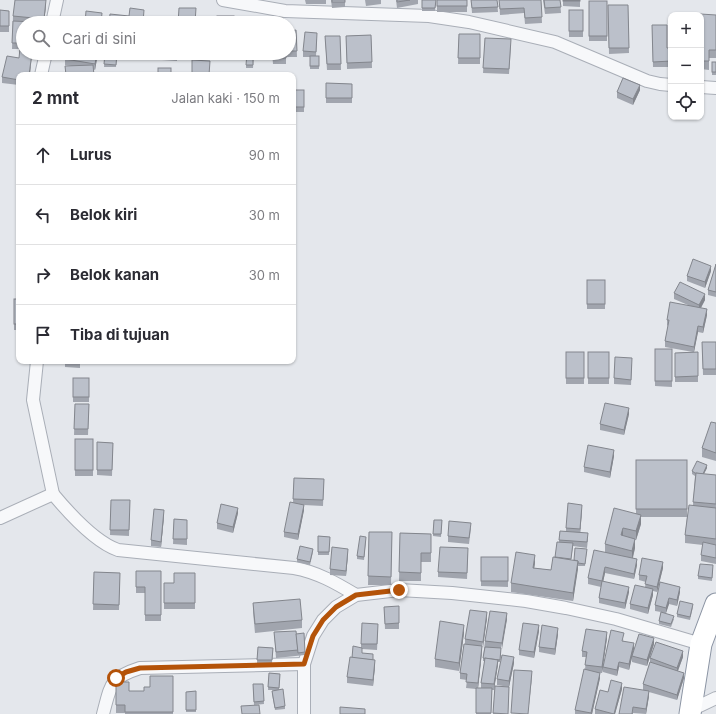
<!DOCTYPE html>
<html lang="id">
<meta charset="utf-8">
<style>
:root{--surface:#fff;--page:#f7f7f7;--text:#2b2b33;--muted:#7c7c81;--line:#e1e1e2}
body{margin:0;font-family:Inter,sans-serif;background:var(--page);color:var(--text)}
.controls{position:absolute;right:12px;top:12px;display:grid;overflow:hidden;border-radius:8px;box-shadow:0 1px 3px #0004}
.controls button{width:36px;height:36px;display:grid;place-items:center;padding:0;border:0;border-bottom:1px solid var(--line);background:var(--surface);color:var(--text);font:20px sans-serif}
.stop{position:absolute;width:12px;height:12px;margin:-9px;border:3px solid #b45309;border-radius:50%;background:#fff}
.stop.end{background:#b45309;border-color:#fff;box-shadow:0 1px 4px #0008}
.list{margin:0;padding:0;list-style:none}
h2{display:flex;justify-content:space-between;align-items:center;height:52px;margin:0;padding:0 16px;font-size:17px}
h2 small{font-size:13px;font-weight:400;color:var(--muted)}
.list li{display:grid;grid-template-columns:26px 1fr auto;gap:12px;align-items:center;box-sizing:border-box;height:60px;padding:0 16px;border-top:1px solid var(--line)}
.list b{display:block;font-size:15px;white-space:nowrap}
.list em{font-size:13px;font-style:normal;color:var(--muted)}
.icon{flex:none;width:22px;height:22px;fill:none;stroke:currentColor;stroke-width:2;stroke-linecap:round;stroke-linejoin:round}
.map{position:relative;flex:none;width:716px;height:714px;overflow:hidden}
.search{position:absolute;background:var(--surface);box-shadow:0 1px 3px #0004;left:16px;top:16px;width:280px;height:44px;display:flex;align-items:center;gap:10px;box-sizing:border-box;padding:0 14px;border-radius:22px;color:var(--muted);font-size:15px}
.panel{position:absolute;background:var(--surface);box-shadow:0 1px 3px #0004;left:16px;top:72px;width:280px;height:292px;border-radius:8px}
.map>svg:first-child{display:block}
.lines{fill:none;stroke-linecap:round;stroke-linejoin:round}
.street-casing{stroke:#a9aeb7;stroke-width:14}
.highway-casing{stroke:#8b94a3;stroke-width:23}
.street{stroke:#f7f8fa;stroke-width:12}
.highway{stroke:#fff;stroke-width:21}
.wall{fill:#a1a5ae}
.shaded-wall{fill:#83868d}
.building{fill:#bbc0ca;stroke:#83868d}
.route{stroke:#b45309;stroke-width:5}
</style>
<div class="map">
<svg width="716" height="714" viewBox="0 0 716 714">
<rect width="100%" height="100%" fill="#e4e7ec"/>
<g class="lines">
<!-- street casing -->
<g class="street-casing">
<g id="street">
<polyline points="223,0 285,11 429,16 469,22 555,42 647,81 660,84 671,85"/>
<polyline points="52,23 57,0"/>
<polyline points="41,75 46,53"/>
<polyline points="701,87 716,88"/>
<polyline points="37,361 33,400 53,494"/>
<path d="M0 518 53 494C68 512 95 542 118 550L294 568C317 572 336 583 356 595"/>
<polyline points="691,710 716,698"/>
<path d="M103 714C111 685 109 678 140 668L304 664"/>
<polyline points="304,714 304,664 313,636 323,620 336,607 356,595 399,590 452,593 526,601 566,608 616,619 701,644"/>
</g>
</g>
<!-- highway casing -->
<g class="highway-casing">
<polyline id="highway" points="690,714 701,644 716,604"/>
</g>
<!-- street -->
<use href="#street" class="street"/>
<!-- highway -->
<use href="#highway" class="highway"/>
</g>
<!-- wall -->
<g class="wall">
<polygon points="305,0 326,0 326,4 306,4"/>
<polygon points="331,0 345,0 345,7 332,8"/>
<polygon points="365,0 381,0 381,4 366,6"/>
<polygon points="396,0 418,0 418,4 397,8"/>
<polygon points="422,0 436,0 435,11 422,11"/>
<rect x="437" y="0" width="30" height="12"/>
<polygon points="471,0 497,0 498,12 472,13"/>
<polygon points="499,0 541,0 542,23 525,24 524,13 500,15"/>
<polygon points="543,0 560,0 561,13 545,14"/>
<polygon points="563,0 580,0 580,7 563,6"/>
<rect x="589" y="1" width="18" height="40"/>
<polygon points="46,5 44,23 23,23 23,53 32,53 32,55 19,75 19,85 2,83 2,77 19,58 20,49 12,49 13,16"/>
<polygon points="608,5 628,5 629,53 609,54"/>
<polygon points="0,10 9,11 9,32 0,32"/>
<rect x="569" y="10" width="14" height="27"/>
<polygon points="701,15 716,15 716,58 709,58 709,70 701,69"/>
<polygon points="652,25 667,48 671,48 671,67 653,67"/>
<polygon points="296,30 297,57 286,57 286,64 273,64 272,53 289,53 289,31"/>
<polygon points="459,34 480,34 480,64 458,64"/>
<polygon points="371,35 372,68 347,69 346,36"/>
<polygon points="325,36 340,36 341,70 327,70"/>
<polygon points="485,38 511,45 509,74 483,73"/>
<polygon points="317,39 316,56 319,56 319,69 310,69 310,57 303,57 303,51"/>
<polygon points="98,53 95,70 93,69 94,75 66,75 65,66 72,66 65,65 65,59"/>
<polygon points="105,53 129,53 129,55 117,54 116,67 104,67"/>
<polygon points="142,53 160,53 160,55"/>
<polygon points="162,53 177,53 177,61 162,60"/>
<polygon points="181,53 200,53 200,59 181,57"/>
<rect x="236" y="53" width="7" height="2"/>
<polygon points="254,53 253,68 246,68 246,65"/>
<rect x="712" y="62" width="4" height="13"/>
<polygon points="326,83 352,84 352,103 326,103"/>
<rect x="293" y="90" width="11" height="22"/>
<polygon points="640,90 633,105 617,98 617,92"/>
<polygon points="716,264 716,297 708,295 708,290"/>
<polygon points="711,271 705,288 687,281 687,276"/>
<rect x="587" y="280" width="18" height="29"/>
<polygon points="674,293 705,300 701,308 707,315 703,333 698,332 694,352 698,352 698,382 675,382 675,353 693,352 665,347 665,341 668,326 667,325 667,320 688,305 674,299"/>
<rect x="14" y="299" width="5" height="31"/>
<polygon points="702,342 716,342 716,375 703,375"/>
<polygon points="655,349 672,349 672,387 655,386"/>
<rect x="566" y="352" width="18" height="32"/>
<rect x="588" y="352" width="21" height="32"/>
<polygon points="65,361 80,361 80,368 65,367"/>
<polygon points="632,364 631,385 614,384 614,378"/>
<rect x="73" y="378" width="16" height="24"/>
<polygon points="75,404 89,404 88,435 74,435"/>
<polygon points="629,414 624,435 600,430 600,424"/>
<polygon points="716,423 716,461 702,457 702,448"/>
<rect x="75" y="439" width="18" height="37"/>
<polygon points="97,442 113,443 112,476 97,475"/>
<polygon points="614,456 610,478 584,472 584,467"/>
<polygon points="636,460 687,460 687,516 693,505 695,476 692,474 692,471 707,468 704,474 716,475 716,564 701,561 701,555 703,545 685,543 685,535 687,517 641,517 641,524 636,540 635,540 635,548 633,558 637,565 634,579 605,573 603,582 629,592 625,609 599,603 599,598 601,587 588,584 588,578 605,552 605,544 636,514"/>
<polygon points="294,478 324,479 323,506 304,505 304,510 298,540 284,537 284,532 293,503"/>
<polygon points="111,500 130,500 129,536 110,535"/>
<polygon points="582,510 580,533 588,539 587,548 573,546 571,560 574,560 587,549 585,566 578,566 573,601 511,592 511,583 535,563 534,568 551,570 559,542 560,531 566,531 566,528"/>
<polygon points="238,513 233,533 217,529 217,523"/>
<polygon points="164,516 161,547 151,546 151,540"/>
<polygon points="174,519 187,520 187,545 173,544"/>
<polygon points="434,520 442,520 441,537 433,536"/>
<polygon points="471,528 469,544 448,542 448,536"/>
<polygon points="369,532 392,532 391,585 368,585"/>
<polygon points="400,533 431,534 431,562 421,562 421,581 399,581"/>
<polygon points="318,536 330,537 329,555 318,555"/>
<polygon points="366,540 364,560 357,559 357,556"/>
<polygon points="313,552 310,565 297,562 297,559"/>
<polygon points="348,554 346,576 330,575 330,569"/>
<polygon points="468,554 467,579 438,577 438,572"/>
<polygon points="481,557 508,557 508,587 481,586"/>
<polygon points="663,568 657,592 653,591 653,595 648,614 630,609 630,604 645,587 646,582 639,580 639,575"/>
<polygon points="713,568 712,581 698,579 698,576"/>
<polygon points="136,571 161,571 161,621 145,621 145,593 136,593"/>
<polygon points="94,572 120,573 119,610 93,610"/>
<polygon points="195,573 195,609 164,609 164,583 174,583"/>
<polygon points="680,592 677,606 669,604 666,613 662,613 674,619 671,627 659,624 659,621 661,612 655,611 655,605"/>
<polygon points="253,603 302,620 302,628 255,633 253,612"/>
<polygon points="384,607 399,623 399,629 385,629"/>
<polygon points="693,607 690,620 677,617 677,614"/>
<polygon points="487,618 482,648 478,688 481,688 481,683 485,661 483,661 483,658 485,641 507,619 501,649 500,662 498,662 494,690 492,690 491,714 476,714 476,689 466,688 467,680 460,679 460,673 465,644 465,639"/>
<polygon points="378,630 377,650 362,649 362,653 373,660 375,666 373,686 347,683 347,677 361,647 361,644"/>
<polygon points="539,631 534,658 519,655 519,650"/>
<polygon points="274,632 296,634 305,652 305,655 276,658"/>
<polygon points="464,633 459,671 435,667 435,659"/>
<polygon points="558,634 555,655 539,652 539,647"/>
<polygon points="607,638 603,664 624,639 623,641 634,649 629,670 619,667 617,676 603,672 603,668 602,673 600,673 600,678 592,714 575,714 575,710 585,670 586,657 582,657 582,651"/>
<polygon points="654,644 647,666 632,662 632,656"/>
<polygon points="258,647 273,648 272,663 257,663"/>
<polygon points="683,657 678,671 684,678 677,700 649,692 649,696 646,714 633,713 633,714 619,714 643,690 643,684 650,662 650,658"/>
<polygon points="514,663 509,687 508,714 493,714 495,686 509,687 497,685 497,679"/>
<polygon points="269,673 280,674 279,690 285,706 285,709 275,710 272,694 272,691 275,690 268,690"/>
<polygon points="173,676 173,714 125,714 125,713 116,713 116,682 129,691 144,691"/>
<polygon points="253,684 263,684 264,704 254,705"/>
<polygon points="622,689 615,714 595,714 595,709 608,692"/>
<polygon points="196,691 196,712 186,712 186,692"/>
</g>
<!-- shaded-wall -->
<g class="shaded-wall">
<polygon points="46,0 46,5 44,23 44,19"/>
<polygon points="144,10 144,23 143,23"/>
<polygon points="32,53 30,75 29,75"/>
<polygon points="97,53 98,53 95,70 95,64"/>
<polygon points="640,85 640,90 633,105 633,99"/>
<polygon points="711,266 711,271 705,288 705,282"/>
<polygon points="705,294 705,300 699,311 699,305"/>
<polygon points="707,309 707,315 703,333 703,327"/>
<polygon points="698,326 698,332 694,352 694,347"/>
<polygon points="629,408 629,414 624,435 624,430"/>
<polygon points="614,450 614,456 610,478 610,472"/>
<polygon points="707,465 707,468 701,479 701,476"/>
<polygon points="304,505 304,510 298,540 298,534"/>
<polygon points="582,505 582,510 580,535 580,529"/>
<polygon points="238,508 238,513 233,533 233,527"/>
<polygon points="164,510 164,516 161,547 161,542"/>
<polygon points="641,515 641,524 636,540 636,531"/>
<polygon points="623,528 623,536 621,535"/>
<polygon points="635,539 635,548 632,560 632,551"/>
<polygon points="348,549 348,554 346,576 346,571"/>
<polygon points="535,555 535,563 533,576 533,568"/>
<polygon points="637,559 637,565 634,579 634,574"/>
<polygon points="578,561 578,569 573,601 573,593"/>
<polygon points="663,562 663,568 657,592 657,587"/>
<polygon points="605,567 605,573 602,587 602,581"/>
<polygon points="629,587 629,592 625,609 625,603"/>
<polygon points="680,587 680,592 677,606 677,600"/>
<polygon points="653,589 653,595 648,614 648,608"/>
<polygon points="669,598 669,604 666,613 666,608"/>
<polygon points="487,612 487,618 483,648 483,642"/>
<polygon points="507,613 507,619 502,649 502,643"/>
<polygon points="464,625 464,633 459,671 459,663"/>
<polygon points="539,625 539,631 534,658 534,652"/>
<polygon points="558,628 558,634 555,655 555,649"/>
<polygon points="607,632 607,638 602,673 602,667"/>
<polygon points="654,638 654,644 647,666 647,660"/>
<polygon points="634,643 634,649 629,670 629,664"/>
<polygon points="482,646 482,652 478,689 478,683"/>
<polygon points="683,651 683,657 677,673 677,668"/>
<polygon points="514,657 514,663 509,687 508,714 509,681"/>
<polygon points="375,660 375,666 373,686 373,680"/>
<polygon points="498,660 498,665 494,690 494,684"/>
<polygon points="619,662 619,667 617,676 617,670"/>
<polygon points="532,671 532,677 528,714"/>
<polygon points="600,673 600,678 592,714 591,714"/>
<polygon points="684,673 684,678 677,700 677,695"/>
<polygon points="622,683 622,689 615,714 614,714"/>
<polygon points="649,691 649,696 646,714 646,709"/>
</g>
<!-- building -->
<g class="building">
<polygon points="15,0 46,0 44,19 13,16"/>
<rect x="332" y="0" width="13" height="2"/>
<polygon points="397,0 410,0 397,2"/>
<polygon points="422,0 436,0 435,8 422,8"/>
<rect x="437" y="0" width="30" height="6"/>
<polygon points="471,0 497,0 498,7 472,8"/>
<polygon points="499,0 541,0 542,17 525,18 524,8 500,9"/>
<polygon points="544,0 560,0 561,7 545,8"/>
<rect x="563" y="0" width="17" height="1"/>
<rect x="589" y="1" width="18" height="35"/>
<polygon points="608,5 628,5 629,48 609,48"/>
<polygon points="130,8 144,10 143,23 109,23 110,14 129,16"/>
<polygon points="179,8 196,8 195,23 178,23"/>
<polygon points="0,10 9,11 9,26 0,26"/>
<rect x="569" y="10" width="14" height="21"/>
<polygon points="86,11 102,13 101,23 85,23"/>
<polygon points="685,13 716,15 716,50 709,50 709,61 701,61 701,15 685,15"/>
<rect x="217" y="16" width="17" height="7"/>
<polygon points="283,18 283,23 271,23 271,19"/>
<polygon points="13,21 34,22 34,23 23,23 23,43 12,43"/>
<polygon points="652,25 667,25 667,48 671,48 671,61 653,62"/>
<polygon points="296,30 297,51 289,51 289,31"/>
<polygon points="305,32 317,33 316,52 303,51"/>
<polygon points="459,34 480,34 480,58 458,58"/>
<polygon points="371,35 372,62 347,63 346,36"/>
<polygon points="325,36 340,36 341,64 327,64"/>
<polygon points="485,38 511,39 509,69 483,68"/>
<polygon points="20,48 23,48 23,53 32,53 29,75 19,75 19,80 2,77 7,56 19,58"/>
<polygon points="66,53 97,53 95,64 65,59"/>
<polygon points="105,53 117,53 116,65 104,64"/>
<polygon points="162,53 177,53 177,55 162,54"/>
<polygon points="247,53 253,53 253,65 246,65"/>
<polygon points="272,53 286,53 286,58 273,59"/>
<rect x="310" y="56" width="9" height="10"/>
<polygon points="192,60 210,61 209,75 192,75"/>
<rect x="712" y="62" width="4" height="10"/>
<polygon points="93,65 94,75 66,75 65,66"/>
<rect x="158" y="68" width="13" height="7"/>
<polygon points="623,78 640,85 633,99 617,92"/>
<polygon points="326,83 352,84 352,98 326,98"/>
<rect x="293" y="90" width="11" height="17"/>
<polygon points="693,259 711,266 705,282 687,276"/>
<polygon points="716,264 716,292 708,290"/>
<rect x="587" y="280" width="18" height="24"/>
<polygon points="680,282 705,294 699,305 674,293"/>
<rect x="14" y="299" width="5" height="25"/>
<polygon points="670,302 707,309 703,327 698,326 694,347 665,341 669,320 667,320"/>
<polygon points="702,342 716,342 716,369 703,369"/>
<rect x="655" y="349" width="17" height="32"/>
<rect x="566" y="352" width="18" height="26"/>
<rect x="588" y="352" width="21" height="26"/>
<polygon points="698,352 698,376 675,377 675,353"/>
<polygon points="615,357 632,358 631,380 614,378"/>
<rect x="65" y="361" width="15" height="1"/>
<rect x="73" y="378" width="16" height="19"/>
<polygon points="605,403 629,408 624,430 600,424"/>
<polygon points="75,404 89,404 88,429 74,429"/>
<polygon points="711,422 716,423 716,453 702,448"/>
<rect x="75" y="439" width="18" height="31"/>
<polygon points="97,442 113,443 112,470 97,470"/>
<polygon points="588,445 614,450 610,472 584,467"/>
<rect x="636" y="460" width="51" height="49"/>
<polygon points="697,461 707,465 703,474 695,473 692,471"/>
<polygon points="696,473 716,475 716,504 693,502"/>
<polygon points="294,478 324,479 323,500 293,499"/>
<polygon points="111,500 130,500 129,530 110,530"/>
<polygon points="290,502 304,505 298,534 284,532"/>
<polygon points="568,503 582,505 580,529 566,528"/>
<polygon points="221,504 238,508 233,527 217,523"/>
<polygon points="689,505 716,508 716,539 685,535"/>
<polygon points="614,508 641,515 636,531 623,528 621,535 635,539 632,551 605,544"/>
<polygon points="154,509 164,510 161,542 151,540"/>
<polygon points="174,519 187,520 187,539 173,539"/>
<polygon points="434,520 442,520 441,534 433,534"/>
<polygon points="449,521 471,523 469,538 448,536"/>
<polygon points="560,531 588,533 587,542 559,540"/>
<polygon points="369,532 392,532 391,577 368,576"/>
<polygon points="400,533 431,534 431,553 421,553 421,573 399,572"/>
<polygon points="318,536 330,537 329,552 318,552"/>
<polygon points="360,536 366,537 364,557 357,556"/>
<polygon points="557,542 573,543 571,559 555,557"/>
<polygon points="703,542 716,545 716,558 701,555"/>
<polygon points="300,546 313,549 310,562 297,559"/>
<polygon points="332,547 348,549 346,571 330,569"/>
<polygon points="440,547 468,548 467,573 438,572"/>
<polygon points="575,548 587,549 585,564 578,563 578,561 574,560"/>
<polygon points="594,550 637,559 634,574 605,567 602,581 588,578"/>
<polygon points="516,552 535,555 533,568 551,570 553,557 578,561 573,593 511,583"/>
<rect x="481" y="557" width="27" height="24"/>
<polygon points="642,558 663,562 657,587 645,584 647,576 639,575"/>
<polygon points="700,564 713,565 712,578 698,576"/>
<polygon points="136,571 161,571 161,615 145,615 145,587 136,587"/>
<polygon points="94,572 120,573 119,605 93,604"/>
<polygon points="174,573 195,573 195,603 164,603 164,583 174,583"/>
<polygon points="602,581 629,587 625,603 599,598"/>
<polygon points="660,582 680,587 677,600 669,598 666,608 655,605"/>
<polygon points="635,585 653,589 648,608 630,604"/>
<polygon points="300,599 302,620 255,624 253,603"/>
<polygon points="680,601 693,604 690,617 677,614"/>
<polygon points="399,606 399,623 385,624 384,607"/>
<polygon points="470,610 487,612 483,642 465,639"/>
<polygon points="490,611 507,613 502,643 485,641"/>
<polygon points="661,612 674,616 671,624 659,621"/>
<polygon points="440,621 464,625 459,663 435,659"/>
<polygon points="362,623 378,624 377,644 361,644"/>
<polygon points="523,623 539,625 534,652 519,650"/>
<polygon points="542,625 558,628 555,649 539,647"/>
<polygon points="586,629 607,632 602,667 585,665 587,652 582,651"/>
<polygon points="611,630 624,633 622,641 634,643 629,664 619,662 617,670 603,667"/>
<polygon points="296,631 298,650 276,652 274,632"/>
<polygon points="304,633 305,652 298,653 296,634"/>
<polygon points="639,634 654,638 647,660 632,656"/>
<polygon points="656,642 683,651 677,668 650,658"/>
<polygon points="464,644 482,646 478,683 466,682 467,674 460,673"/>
<polygon points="353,646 362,648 362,653 373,654 373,660 352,658"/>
<polygon points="258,647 273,648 272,660 257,660"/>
<polygon points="485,647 501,648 500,660 483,658"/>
<polygon points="502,655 514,657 509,681 497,679"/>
<polygon points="350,657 375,660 373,680 347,677"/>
<polygon points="485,658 498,660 494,684 481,683"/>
<polygon points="650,662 684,673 677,695 643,684"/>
<polygon points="584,669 600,673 591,713 575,710"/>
<polygon points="514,670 532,671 528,714 511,713"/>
<polygon points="269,673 280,674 279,688 268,687"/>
<polygon points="150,676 173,676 173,712 125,712 125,705 116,705 116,682 129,682 129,691 144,691 144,687 150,687"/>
<polygon points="611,680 622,683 614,714 595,709 600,690 608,692"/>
<polygon points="253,684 263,684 264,701 254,702"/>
<polygon points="495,686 509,687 508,714 493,713"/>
<polygon points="624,687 649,691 646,709 633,707 632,714 619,714"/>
<polygon points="476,688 492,688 491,713 476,713"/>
<polygon points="283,689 285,706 275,708 272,691"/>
<polygon points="196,691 196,710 186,710 186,692"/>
<polygon points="259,705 260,714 242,714 241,706"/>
<polygon points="340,707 365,709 365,714 340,714"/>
</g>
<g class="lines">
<!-- route -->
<polyline class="route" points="116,678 126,672 140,668 304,664 313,636 323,620 336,607 356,595 399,590"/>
</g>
</svg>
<div class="controls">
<button>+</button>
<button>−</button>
<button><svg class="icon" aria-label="locate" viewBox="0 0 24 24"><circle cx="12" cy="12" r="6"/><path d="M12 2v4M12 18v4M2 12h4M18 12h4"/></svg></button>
</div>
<div class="stop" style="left:116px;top:678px"></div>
<div class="stop end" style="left:399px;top:590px"></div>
<div class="search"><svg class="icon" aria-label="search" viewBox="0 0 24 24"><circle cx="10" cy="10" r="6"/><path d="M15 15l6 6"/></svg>Cari di sini</div>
<section class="panel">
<h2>2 mnt<small>Jalan kaki · 150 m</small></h2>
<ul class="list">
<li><svg class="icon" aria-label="ahead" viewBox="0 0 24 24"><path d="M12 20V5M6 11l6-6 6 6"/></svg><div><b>Lurus</b></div><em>90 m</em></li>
<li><svg class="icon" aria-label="left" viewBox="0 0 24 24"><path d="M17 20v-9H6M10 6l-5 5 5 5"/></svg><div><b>Belok kiri</b></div><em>30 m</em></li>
<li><svg class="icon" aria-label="right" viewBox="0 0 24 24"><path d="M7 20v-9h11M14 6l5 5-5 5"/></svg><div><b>Belok kanan</b></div><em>30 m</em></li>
<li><svg class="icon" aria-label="arrive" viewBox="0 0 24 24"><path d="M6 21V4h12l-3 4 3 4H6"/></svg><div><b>Tiba di tujuan</b></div></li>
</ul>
</section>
</div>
